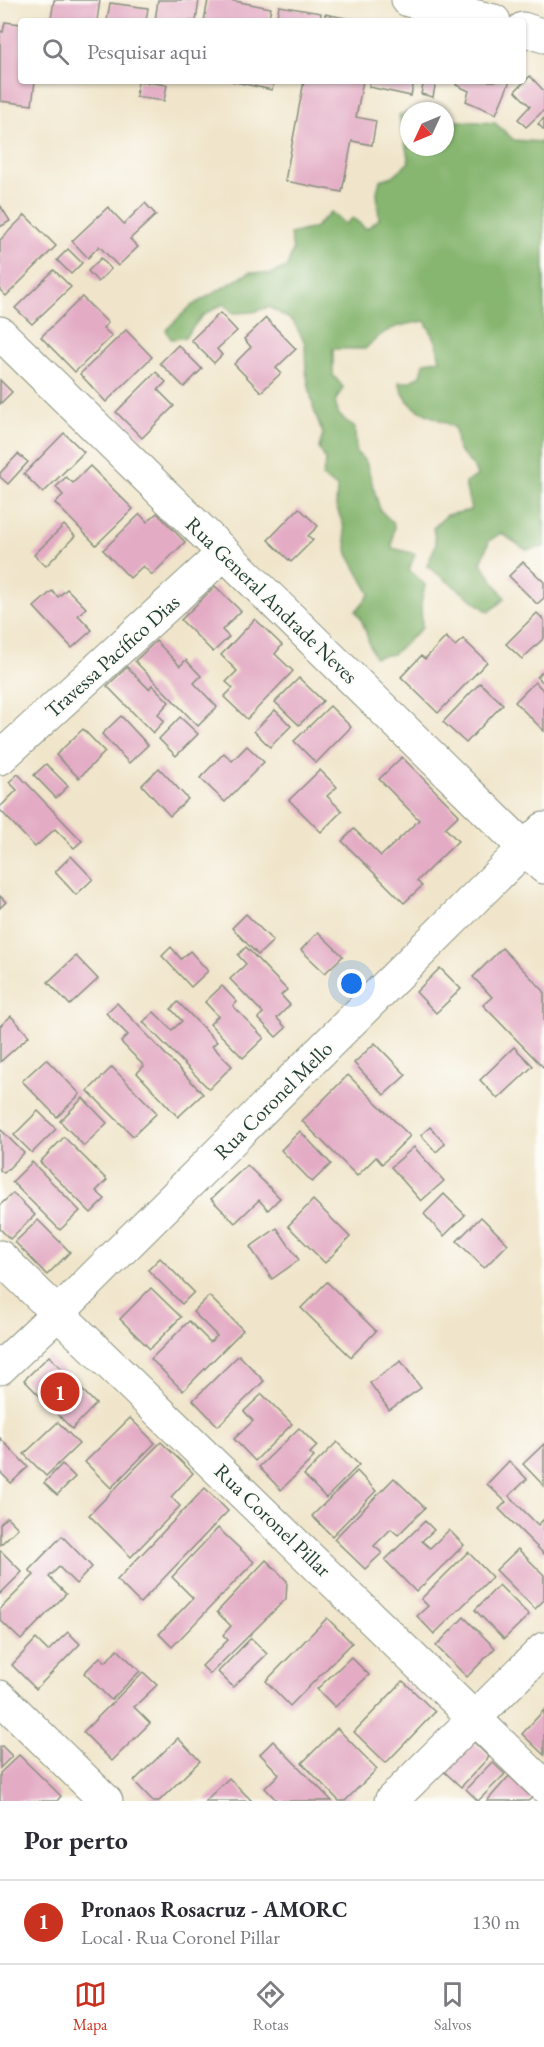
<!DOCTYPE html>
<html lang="pt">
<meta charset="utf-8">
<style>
:root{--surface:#fff;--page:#f7f7f7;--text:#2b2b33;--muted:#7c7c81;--line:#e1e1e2;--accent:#c8321e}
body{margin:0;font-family:"EB Garamond",serif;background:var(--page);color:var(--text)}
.compass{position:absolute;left:400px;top:102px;width:54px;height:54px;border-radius:50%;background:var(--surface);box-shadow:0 2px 4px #0004;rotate:226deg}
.you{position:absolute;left:352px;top:984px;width:21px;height:21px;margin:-15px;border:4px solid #fff;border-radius:50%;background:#1a73e8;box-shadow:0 0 0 9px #1a73e833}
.badge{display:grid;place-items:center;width:39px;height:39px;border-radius:50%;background:var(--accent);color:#fff;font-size:20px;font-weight:700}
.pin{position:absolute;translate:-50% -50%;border:3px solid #fff;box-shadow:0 2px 6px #0006}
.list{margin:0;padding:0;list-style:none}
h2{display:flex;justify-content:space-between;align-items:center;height:78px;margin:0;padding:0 24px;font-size:26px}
h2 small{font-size:20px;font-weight:400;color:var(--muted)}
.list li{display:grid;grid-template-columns:39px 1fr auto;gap:18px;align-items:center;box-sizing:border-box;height:84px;padding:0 24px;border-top:2px solid var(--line)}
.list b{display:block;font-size:22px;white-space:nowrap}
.list p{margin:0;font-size:20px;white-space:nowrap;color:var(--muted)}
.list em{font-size:20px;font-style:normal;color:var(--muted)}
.icon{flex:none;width:33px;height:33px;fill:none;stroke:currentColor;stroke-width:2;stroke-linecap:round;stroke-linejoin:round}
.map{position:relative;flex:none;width:544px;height:1801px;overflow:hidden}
.search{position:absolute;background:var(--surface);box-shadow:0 2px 4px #0004;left:18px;right:18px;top:18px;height:66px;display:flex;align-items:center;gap:15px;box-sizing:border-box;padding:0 21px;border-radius:6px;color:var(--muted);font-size:22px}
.sheet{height:162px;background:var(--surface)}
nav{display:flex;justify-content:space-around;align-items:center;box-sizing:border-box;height:84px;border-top:2px solid var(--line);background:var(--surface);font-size:16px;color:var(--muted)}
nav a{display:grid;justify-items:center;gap:3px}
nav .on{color:var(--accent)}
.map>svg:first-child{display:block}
.forest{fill:#86b670;stroke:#527a52;stroke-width:1.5}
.building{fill:#e3abc4}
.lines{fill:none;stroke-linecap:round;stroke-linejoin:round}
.minor-casing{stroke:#88917f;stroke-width:35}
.major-casing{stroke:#88917f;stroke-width:35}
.minor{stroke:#fff;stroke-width:33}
.major{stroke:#fff;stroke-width:33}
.labels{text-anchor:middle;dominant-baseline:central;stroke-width:4.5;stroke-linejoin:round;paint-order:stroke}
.street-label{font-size:21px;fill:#1f3d34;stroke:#fdfcf7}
</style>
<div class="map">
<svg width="544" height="1801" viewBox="0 0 544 1801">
<rect width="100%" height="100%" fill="#fdfcf7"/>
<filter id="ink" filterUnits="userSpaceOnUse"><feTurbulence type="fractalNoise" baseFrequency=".0167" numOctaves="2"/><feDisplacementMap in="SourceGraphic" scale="12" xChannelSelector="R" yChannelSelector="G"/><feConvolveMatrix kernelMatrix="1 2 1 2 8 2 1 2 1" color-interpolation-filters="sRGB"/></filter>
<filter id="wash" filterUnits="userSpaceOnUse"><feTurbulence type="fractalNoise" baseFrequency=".008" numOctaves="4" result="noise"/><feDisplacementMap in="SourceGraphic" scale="24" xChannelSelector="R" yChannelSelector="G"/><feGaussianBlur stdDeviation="1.35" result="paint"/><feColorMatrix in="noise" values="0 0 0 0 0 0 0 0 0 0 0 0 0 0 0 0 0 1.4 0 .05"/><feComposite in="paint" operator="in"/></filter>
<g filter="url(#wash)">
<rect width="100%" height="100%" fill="#f0e5ca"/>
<!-- forest -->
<path class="forest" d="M409 112V147H445V120L495 123 514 140 541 142 544 145V547L526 550 501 533 489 541 481 563 505 598 489 612 427 566 436 544 433 528 447 515 471 510 465 483 477 476 473 466 458 450 455 428C431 413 407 414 399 382H409L421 375 424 362 440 360 436 341 425 321C397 325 385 328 365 349H333V375L343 387 335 402 339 415 355 428 356 452 366 462 380 510 394 524 392 548 415 554 409 570 425 585 421 603 422 628 393 654 375 657C365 639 369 630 356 611L370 594 348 554 343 524 336 506 337 487 322 477 326 461 319 448 323 434 314 410 306 372 305 343 293 321 269 307 253 312 234 313 223 304 202 316 184 338 171 339 166 330 191 306 250 272 270 274 287 267 293 250 290 234 314 228 331 212 345 224 353 218 366 229 379 219 377 192 380 180 393 176 409 162 399 115Z"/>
<g id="blocks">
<!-- building -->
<g class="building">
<polygon points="54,0 100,0 97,21 51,19"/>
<polygon points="158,0 199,0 196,21 155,21"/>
<polygon points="208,0 229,0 271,8 268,21 204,21"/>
<polygon points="110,3 148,8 146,21 107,21"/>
<polygon points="279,6 321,13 320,21 276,21"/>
<polygon points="325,14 356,20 356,21 324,21"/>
<polygon points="5,22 21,24 21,81 35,81 32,105 0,101 0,31 3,32"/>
<polygon points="530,76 544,91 544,110 526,127 518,119 530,106 515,91"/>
<polygon points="138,81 167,85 164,101 136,97"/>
<polygon points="231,81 274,81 272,90"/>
<polygon points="304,81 363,81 356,117 376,121 372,145 352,141 342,192 285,181"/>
<polygon points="370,81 414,81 411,96 369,87"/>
<polygon points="424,81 436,81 433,97 421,94"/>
<polygon points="458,81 510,81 496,114 466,101 469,91 456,85"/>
<polygon points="544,118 544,130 538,124"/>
<polygon points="145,203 156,215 130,239 138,247 118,266 99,246 88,258 72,241 108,207 124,224"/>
<polygon points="0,205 10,221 0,227"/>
<polygon points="25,215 56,246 6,296 0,290 0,240"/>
<polygon points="68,249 82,263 71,274 57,260"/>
<polygon points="101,258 111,269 98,282 88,271"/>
<polygon points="54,270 71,287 32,324 15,308"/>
<polygon points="82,297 108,323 103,328 112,336 75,372 41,337"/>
<polygon points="220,313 237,331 217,349 222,355 214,363 191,340"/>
<polygon points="266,318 296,349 276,368 281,373 261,392 234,364 251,347 244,339"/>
<polygon points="126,330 152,357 106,402 80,374"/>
<polygon points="178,345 202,369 184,387 160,363"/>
<polygon points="156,372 166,382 158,390 174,406 142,438 116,412"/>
<polygon points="0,380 12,392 0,404"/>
<polygon points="64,433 84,452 43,493 24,474"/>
<polygon points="18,454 28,462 8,484 0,477 0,473"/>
<polygon points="90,466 133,509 96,545 55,503 63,495 56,487 66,477 73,483"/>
<polygon points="299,508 318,526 308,536 313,540 291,562 268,540"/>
<polygon points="157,513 185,542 152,575 143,566 130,578 103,550 140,514 147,522"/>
<polygon points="64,525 75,536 46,566 34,555"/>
<polygon points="523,562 544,582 544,598 537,604 509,576"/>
<polygon points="215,586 241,611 222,630 229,637 213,652 181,620"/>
<polygon points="67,589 86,608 78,615 92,630 72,648 34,607 52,591 58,597"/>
<polygon points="537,613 544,620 544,638 522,659 506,644"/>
<polygon points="255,619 282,645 275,654 293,671 247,719 224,697 233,688 226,682 237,671 221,655"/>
<polygon points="446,637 455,646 463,639 487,662 438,713 401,677 421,656 425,659"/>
<polygon points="156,641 180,666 186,660 201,676 194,683 217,707 198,726 135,661"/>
<polygon points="127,667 149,689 152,685 169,702 158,714 164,721 153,733 107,686"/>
<polygon points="544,670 544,683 537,677"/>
<polygon points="299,678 323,701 299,725 275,702"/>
<polygon points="535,682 544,691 544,731 515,702"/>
<polygon points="480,683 503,704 466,743 443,722"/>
<polygon points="330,706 351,727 316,763 294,741"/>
<polygon points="275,710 291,726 270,747 254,731"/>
<polygon points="121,716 148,745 129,763 102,734"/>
<polygon points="180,717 198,734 176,756 159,739"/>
<polygon points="83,729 105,752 79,778 56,755"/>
<polygon points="247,746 264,762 225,802 200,778 224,753 232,761"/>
<polygon points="402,757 459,815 445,828 458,841 417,881 422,886 404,903 342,841 354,829 381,856 419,820 379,779"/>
<polygon points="46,764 68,786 56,798 34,775"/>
<polygon points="159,768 188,799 170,816 142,785"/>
<polygon points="320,770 337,787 327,796 342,811 321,832 289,800"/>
<polygon points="18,774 82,841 74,848 55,829 35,847 0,810 0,807 17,790 9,782"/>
<polygon points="71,856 93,879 76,895 55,872"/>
<polygon points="0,896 6,902 0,908"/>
<polygon points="246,914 273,941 258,955 232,928"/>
<polygon points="318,932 343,956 325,973 301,950"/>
<polygon points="171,947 181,959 190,951 208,971 191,987 162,956"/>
<polygon points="246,947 287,990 281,995 290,1005 277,1018 286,1028 276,1037 258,1018 263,1013 230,979 246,964 238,955"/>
<polygon points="502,948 544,991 544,1068 483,1005 492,997 473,977"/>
<polygon points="76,956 98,979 70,1005 48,982"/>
<polygon points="440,968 461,989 436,1013 416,992"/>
<polygon points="222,986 237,1002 233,1006 264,1038 243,1058 210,1024 218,1016 205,1002"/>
<polygon points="178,1002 217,1042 212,1046 232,1066 209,1089 143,1022 154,1012 172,1030 182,1021 171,1009"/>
<polygon points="117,1003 203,1094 178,1117 137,1073 144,1066 121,1042 128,1035 106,1013"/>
<polygon points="11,1016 29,1036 0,1062 0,1026"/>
<polygon points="375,1043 406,1075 384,1095 354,1063"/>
<polygon points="514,1047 533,1066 498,1099 480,1080"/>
<polygon points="46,1059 80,1094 57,1117 22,1081"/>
<polygon points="112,1067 157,1113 133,1136 88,1091"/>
<polygon points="348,1075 410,1136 382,1164 376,1157 357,1176 302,1121"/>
<polygon points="83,1098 107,1123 84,1146 60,1121"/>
<polygon points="38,1111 56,1129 32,1153 14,1135"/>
<polygon points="430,1127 445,1144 436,1152 421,1135"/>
<polygon points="0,1129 24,1153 4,1173 0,1170"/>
<polygon points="300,1131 331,1164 312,1182 281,1150"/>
<polygon points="64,1137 107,1180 96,1191 105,1199 91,1213 40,1162"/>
<polygon points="414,1147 444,1181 421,1201 391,1167"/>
<polygon points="32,1162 80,1211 60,1230 12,1182"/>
<polygon points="247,1165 280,1198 268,1210 259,1200 235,1223 211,1199"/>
<polygon points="13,1193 35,1215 10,1239 0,1229 0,1205"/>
<polygon points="444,1194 465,1215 444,1236 424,1214"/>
<polygon points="313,1200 350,1237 325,1263 288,1226"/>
<polygon points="481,1217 508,1244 484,1268 457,1241"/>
<polygon points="38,1220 70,1252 47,1275 15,1242"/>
<polygon points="277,1228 299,1260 272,1279 250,1247"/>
<polygon points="160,1258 194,1292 182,1304 148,1270"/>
<polygon points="327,1282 376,1331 351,1357 301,1308"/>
<polygon points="151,1288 181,1317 150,1349 120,1319"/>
<polygon points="209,1296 243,1330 183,1391 151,1359 189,1321 210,1342 217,1336 193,1312"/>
<polygon points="239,1355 264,1381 218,1426 193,1400"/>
<polygon points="49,1356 96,1404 72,1429 24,1380"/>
<polygon points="401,1361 421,1388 389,1410 370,1383"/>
<polygon points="262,1394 292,1424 255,1461 234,1439 253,1421 244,1411"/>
<polygon points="130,1418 155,1443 111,1488 85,1462"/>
<polygon points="58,1422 79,1444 46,1476 24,1454"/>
<polygon points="299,1428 317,1446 310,1453 314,1457 281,1490 259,1467"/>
<polygon points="0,1438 28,1467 11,1483 0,1472"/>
<polygon points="161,1442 193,1473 171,1497 180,1506 131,1557 89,1515"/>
<polygon points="337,1442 359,1465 326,1498 304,1475"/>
<polygon points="544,1444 544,1486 523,1464"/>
<polygon points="509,1461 527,1479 509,1496 538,1525 544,1519 544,1554 499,1509 506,1502 487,1484"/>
<polygon points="62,1464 75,1477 57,1495 44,1483"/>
<polygon points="357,1471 376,1491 332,1536 312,1516"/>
<polygon points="394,1478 425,1508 398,1535 391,1529 374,1546 382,1553 365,1569 334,1539"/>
<polygon points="205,1488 228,1511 140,1603 117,1580"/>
<polygon points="7,1517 18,1528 0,1545 0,1524"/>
<polygon points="425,1521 434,1530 422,1541 430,1548 449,1530 464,1545 416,1592 385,1560"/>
<polygon points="218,1528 254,1562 172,1647 159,1634 193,1598 172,1577"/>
<polygon points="62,1536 92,1567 76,1584 59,1567 49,1577 66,1594 21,1640 0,1620 0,1609 34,1575 29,1570"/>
<polygon points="518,1549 544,1575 544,1600 535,1609 496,1570"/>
<polygon points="0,1550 22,1572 0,1594"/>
<polygon points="468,1552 492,1577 434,1634 417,1616 428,1606 421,1599"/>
<polygon points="266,1560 287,1581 286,1599 210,1674 202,1666 228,1640 223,1635 231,1626 217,1612"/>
<polygon points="499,1585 529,1615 504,1639 475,1610"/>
<polygon points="464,1617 495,1648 467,1677 436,1646"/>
<polygon points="327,1618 352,1643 290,1706 266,1681"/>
<polygon points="68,1632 80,1644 36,1689 12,1665 36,1639 48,1651"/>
<polygon points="251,1638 267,1654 233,1687 218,1672"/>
<polygon points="117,1649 140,1671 111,1700 84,1673 100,1657 106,1662"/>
<polygon points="351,1657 369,1675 335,1707 317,1689"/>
<polygon points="143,1672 157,1685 134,1707 150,1723 112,1761 83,1732"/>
<polygon points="403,1681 435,1712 386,1763 354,1732"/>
<polygon points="544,1710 544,1755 522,1734"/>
<polygon points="337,1728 377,1769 345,1801 339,1801 302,1763"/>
<polygon points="468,1736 489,1757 461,1787 439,1767"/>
<polygon points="178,1738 200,1761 159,1801 153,1801 134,1781"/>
<polygon points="273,1741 332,1801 277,1801 265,1788 279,1774 260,1754"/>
<polygon points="2,1746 12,1756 0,1768 0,1747"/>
<polygon points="19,1755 61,1796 57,1801 0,1801 0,1773"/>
<polygon points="492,1762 505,1774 478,1801 466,1789"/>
<polygon points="509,1776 532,1798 528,1801 487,1801"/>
<polygon points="229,1778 252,1801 205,1801"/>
</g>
</g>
</g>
<g filter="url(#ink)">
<use href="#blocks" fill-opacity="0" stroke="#88917f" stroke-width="1.5"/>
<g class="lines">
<!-- minor casing -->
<g class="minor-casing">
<g id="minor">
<polyline points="0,333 544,867"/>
<polyline points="0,758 224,553"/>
<polyline points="0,1257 544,1786"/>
<polyline points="0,1368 59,1312 544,829"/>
<polyline points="0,1697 106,1801"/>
<polyline points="391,1801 544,1649"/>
</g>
</g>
<!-- major casing -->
<g class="major-casing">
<g id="major">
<polyline points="408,0 494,21"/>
<polyline points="523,29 544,36"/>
</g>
</g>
<!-- minor -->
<use href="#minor" class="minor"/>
<!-- major -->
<use href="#major" class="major"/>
</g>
</g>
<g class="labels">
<!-- street labels -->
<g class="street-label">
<text transform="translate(272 600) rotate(44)">Rua General Andrade Neves</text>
<text transform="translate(112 656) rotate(-42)">Travessa Pacífico Dias</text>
<text transform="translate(273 1100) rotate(-45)">Rua Coronel Mello</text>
<text transform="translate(273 1520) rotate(44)">Rua Coronel Pillar</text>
</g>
</g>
</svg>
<svg class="compass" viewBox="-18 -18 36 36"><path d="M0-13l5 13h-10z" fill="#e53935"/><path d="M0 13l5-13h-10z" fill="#7c7c81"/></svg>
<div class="you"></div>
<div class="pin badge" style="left:60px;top:1392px">1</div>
<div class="search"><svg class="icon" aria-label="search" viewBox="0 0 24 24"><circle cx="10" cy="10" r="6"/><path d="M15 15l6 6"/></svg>Pesquisar aqui</div>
</div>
<section class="sheet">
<h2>Por perto<small></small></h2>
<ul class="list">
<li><span class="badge">1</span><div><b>Pronaos Rosacruz - AMORC</b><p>Local · Rua Coronel Pillar</p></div><em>130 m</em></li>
</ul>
</section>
<nav>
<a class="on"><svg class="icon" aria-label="map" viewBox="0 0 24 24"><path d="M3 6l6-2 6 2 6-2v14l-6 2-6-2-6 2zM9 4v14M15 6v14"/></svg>Mapa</a>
<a><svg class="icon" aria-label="directions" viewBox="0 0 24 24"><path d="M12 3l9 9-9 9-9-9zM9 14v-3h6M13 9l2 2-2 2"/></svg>Rotas</a>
<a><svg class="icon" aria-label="saved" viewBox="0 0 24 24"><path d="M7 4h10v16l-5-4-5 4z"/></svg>Salvos</a>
</nav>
